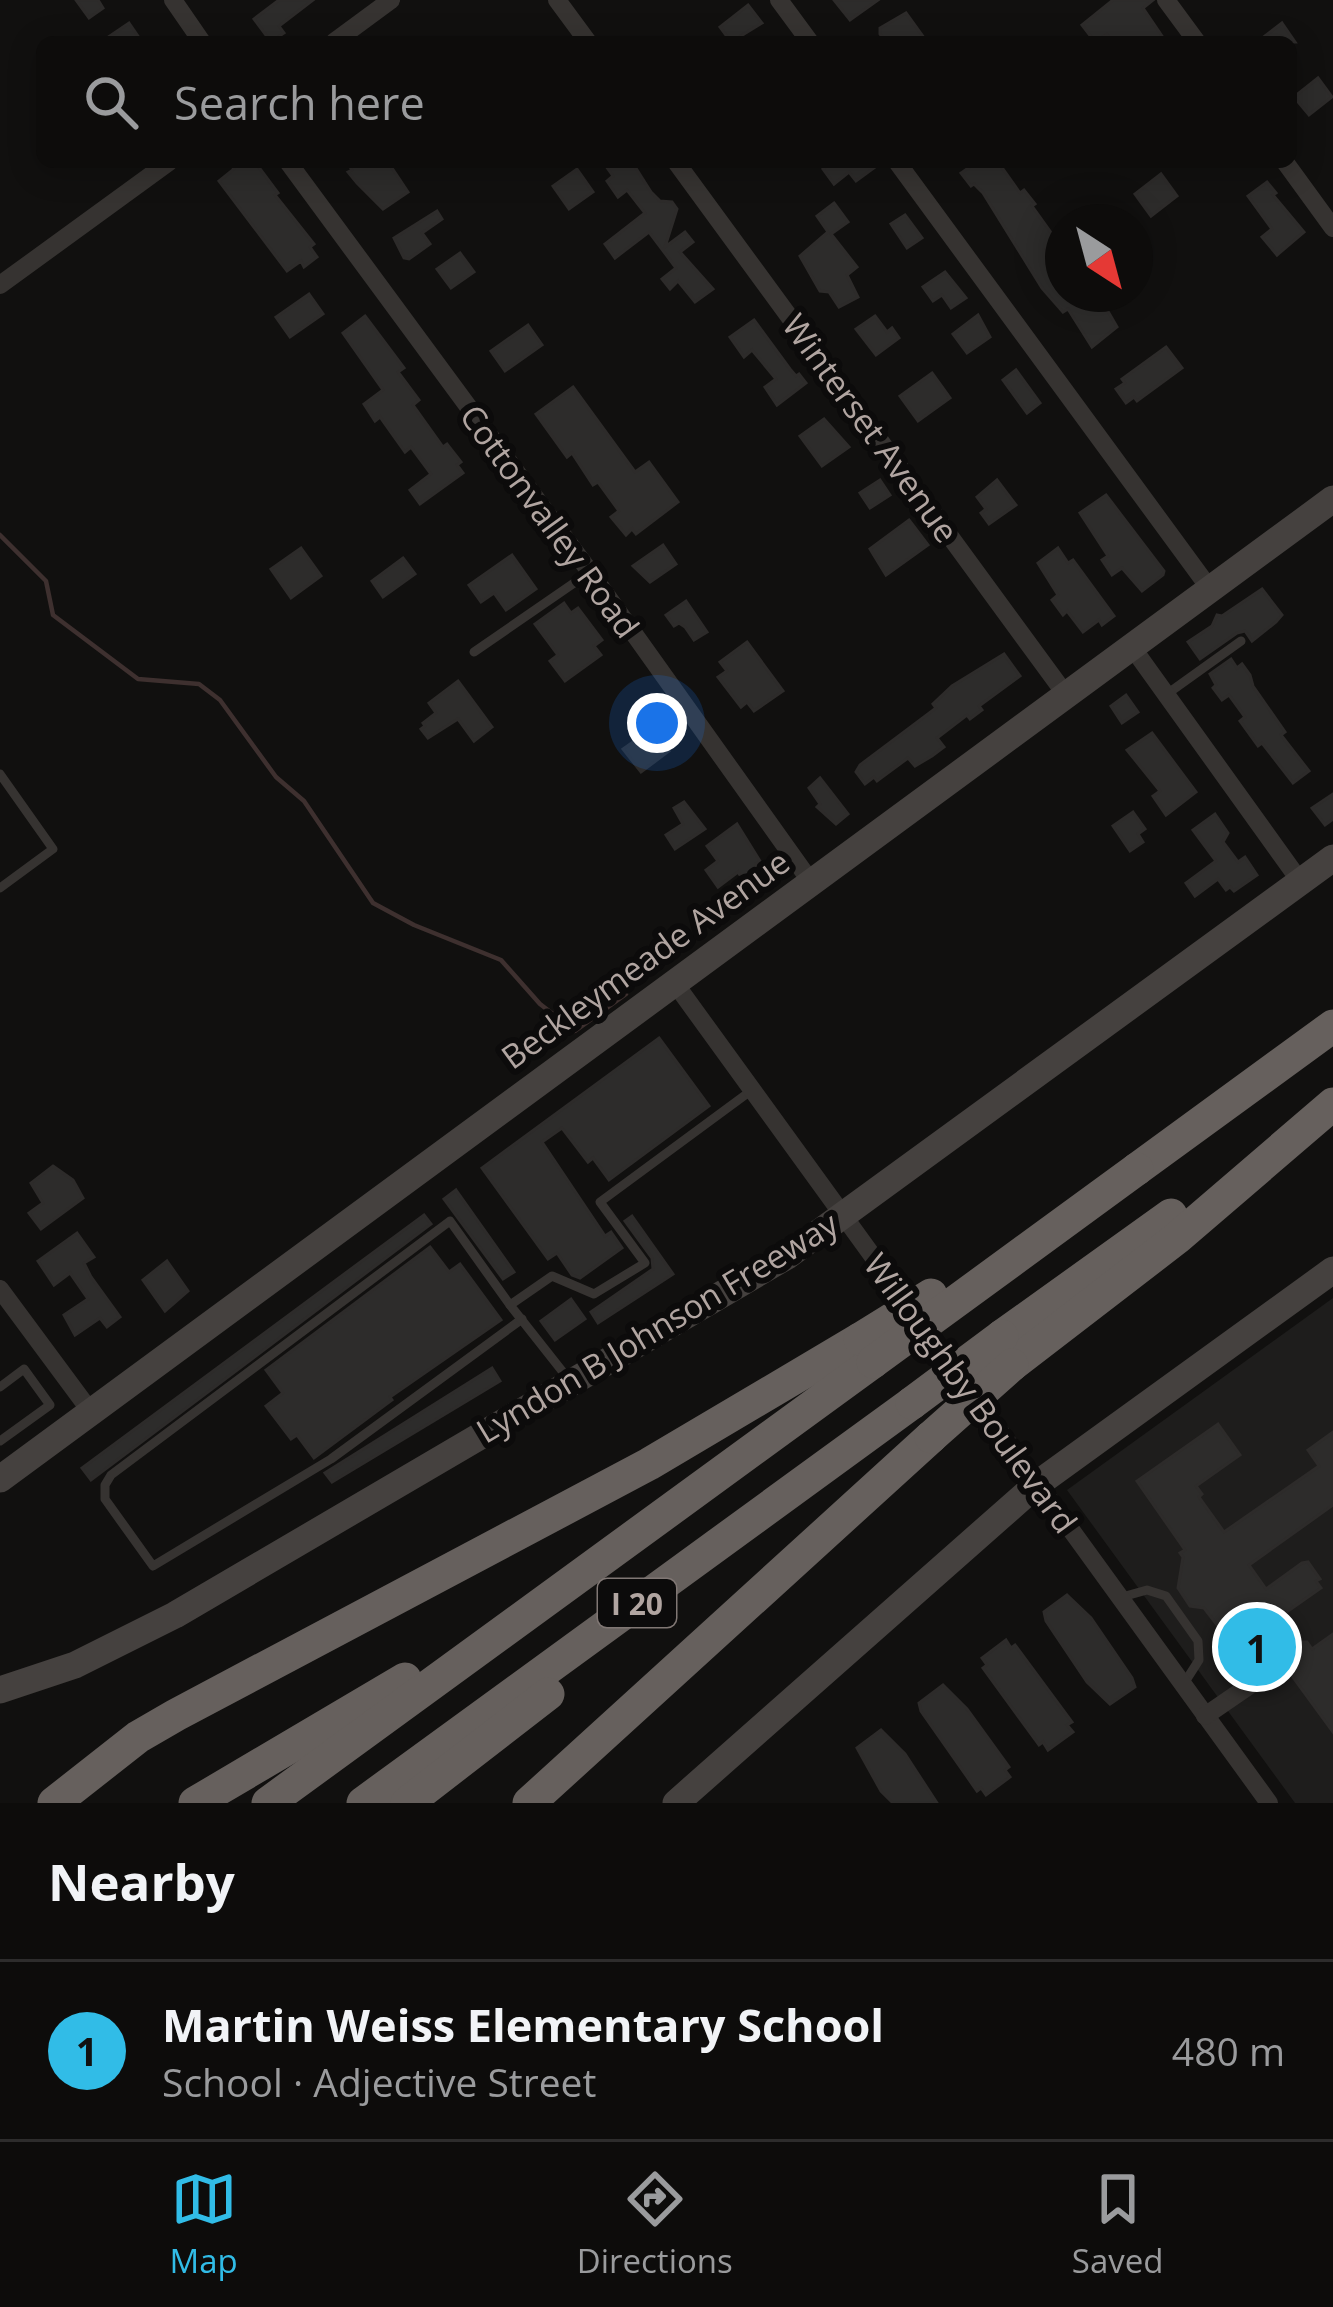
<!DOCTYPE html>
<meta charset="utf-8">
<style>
:root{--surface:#0d0c0b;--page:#161514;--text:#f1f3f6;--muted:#9a9b9d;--line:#2d2c2c;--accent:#31bce7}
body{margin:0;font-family:"Open Sans",sans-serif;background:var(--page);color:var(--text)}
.compass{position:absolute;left:1045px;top:204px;width:108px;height:108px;border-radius:50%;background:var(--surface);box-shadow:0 6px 30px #0003;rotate:144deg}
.you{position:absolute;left:657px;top:723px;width:42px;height:42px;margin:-30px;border:9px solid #fff;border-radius:50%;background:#1a73e8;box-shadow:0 0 0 18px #1a73e833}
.badge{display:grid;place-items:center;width:78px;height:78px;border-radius:50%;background:var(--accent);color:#111;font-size:39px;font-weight:700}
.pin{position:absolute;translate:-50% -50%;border:6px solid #fff;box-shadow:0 3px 12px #0006}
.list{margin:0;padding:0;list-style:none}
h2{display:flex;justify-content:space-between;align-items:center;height:156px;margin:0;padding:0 48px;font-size:51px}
h2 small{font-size:39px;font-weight:400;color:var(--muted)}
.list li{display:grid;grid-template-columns:78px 1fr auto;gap:36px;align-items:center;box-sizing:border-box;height:180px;padding:0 48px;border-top:3px solid var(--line)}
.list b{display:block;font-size:45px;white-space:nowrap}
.list p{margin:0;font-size:39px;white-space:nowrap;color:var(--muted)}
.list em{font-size:39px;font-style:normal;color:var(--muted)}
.icon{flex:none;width:66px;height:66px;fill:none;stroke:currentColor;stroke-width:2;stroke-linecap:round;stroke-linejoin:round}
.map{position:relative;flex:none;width:1333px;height:1803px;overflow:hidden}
.search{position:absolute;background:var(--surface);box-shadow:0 6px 30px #0003;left:36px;right:36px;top:36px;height:132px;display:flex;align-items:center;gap:30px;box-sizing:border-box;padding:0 42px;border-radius:18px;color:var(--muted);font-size:45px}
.sheet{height:336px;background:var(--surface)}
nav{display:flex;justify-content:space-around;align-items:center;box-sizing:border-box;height:168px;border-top:3px solid var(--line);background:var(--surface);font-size:33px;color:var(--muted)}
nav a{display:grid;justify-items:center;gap:6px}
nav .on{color:var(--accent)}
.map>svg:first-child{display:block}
.built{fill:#1e1d1c}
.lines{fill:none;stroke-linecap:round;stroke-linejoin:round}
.stream{stroke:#3e302f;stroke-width:4.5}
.building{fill:#2d2c2b;stroke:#2d2b2a;stroke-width:3}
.lane{stroke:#363331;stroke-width:9}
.street{stroke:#363331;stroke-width:18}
.secondary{stroke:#45413f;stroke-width:27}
.highway{stroke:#66605d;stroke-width:33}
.highway-bridge{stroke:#66605d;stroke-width:33}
.labels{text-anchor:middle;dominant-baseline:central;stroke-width:12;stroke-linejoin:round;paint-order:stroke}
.shield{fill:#0c0b0b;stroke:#807774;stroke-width:3}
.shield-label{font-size:30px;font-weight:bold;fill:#b1a5a1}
.street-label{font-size:33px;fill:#b1a5a1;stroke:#0c0b0b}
</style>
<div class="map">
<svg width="1333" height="1803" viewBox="0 0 1333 1803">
<rect width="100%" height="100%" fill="#11100f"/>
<!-- built -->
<polygon class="built" points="1333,1298 1333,1803 1295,1803 1067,1490"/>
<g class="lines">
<!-- stream -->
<polyline class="stream" points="0,535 46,581 53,615 138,679 199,684 220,700 276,777 304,801 373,903 414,925 501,960 540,1004 575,1031 626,994"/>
</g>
<!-- building -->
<g class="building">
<polygon points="76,0 98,0 103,8 89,18"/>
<polygon points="279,0 313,0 279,26 284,33 271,42 254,19"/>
<polygon points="834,0 878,0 850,20"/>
<polygon points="1113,0 1153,0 1143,8 1166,42 1112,42 1107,34 1095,42 1082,25"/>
<polygon points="748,5 762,23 731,42 720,27"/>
<polygon points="906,13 927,42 886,42 880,34 880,28"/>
<polygon points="129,23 142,42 101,42"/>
<polygon points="1282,23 1295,42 1257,42"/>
<polygon points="1318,78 1332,97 1309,115 1294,97"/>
<polygon points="229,162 255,162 278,193 275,195 314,244 310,247 317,257 304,267 301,261 287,271 219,181 234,169"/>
<polygon points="347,162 388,162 408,192 383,209 357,183 348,172 352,170"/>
<polygon points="603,162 632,162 651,192 660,201 672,202 677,209 665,247 685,232 693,242 680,252 713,289 695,302 678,281 670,289 662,279 676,268 649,232 615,258 605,244 645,213 627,190 618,197 607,181 613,176"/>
<polygon points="832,162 882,162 856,181 849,172 834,184 823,169"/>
<polygon points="977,162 998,162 1020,193 1024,190 1035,204 1032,206 1057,241 1046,249 1063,273 1063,294 1095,294 1109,313 1117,327 1092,347 1068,309 1063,312 1042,288 983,193 974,184 971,186 961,173"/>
<polygon points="577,169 593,192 569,209 553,186"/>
<polygon points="1161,174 1177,196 1151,216 1135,194"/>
<polygon points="1267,182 1276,193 1273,195 1304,232 1277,255 1262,237 1272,229 1248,196"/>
<polygon points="834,203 848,222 831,234 857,267 847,275 858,297 839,307 829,292 820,291 800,256 828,232 817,216"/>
<polygon points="437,211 442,219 422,233 430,244 409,259 404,258 394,238"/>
<polygon points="905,215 922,238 907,248 891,224"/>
<polygon points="460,253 474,272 451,288 437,269"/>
<polygon points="945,272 966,298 951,308 942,295 933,301 923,287"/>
<polygon points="309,294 323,314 290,337 276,317"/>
<polygon points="978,315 990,337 967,353 953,334"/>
<polygon points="365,316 404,368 398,372 419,400 413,405 443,447 447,444 461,462 457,465 463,473 420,504 410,490 431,474 411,447 405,452 380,417 375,421 364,404 383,390 343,333"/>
<polygon points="875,316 887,332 892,328 899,338 876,355 856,329"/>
<polygon points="754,320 790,369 796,376 799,374 806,383 777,405 765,387 776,379 752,350 744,357 730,337"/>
<polygon points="528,325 542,345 505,371 491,351"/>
<polygon points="1166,347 1182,368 1137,401 1134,397 1126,403 1116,389 1125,383 1122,379"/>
<polygon points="1016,370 1040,403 1027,413 1003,380"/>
<polygon points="932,373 950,398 918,421 900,396"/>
<polygon points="573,387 635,472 649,462 678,502 636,534 632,529 626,535 611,517 619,511 598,482 593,485 572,453 567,457 536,414"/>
<polygon points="824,419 849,447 822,466 800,436"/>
<polygon points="880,480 890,495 870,508 860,493"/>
<polygon points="997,480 1016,505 989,524 981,513 986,509 977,497"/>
<polygon points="1106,495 1164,571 1163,575 1142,591 1122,568 1112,575 1102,560 1108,556 1080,513"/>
<polygon points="909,520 928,545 886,575 870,549"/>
<polygon points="663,545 676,564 650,582 633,566"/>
<polygon points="301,548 321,576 291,598 271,569"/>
<polygon points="1058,548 1068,563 1073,560 1114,616 1102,625 1099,620 1083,632 1067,611 1063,615 1052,600 1058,595 1038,563"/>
<polygon points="512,555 536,589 506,610 494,593 481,602 469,585"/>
<polygon points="403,558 415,574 383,597 372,581"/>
<polygon points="1262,589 1282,615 1276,622 1252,641 1245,631 1237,633 1200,659 1188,642 1212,626 1217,615 1222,616"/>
<polygon points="686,601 707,632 694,640 685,627 679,623 674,626 666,615"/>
<polygon points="564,603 571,613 578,608 602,640 594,646 601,655 565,681 550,661 558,655 535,624"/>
<polygon points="747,642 783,691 754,711 747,702 741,707 718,677 727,671 720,662"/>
<polygon points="1004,654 1020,676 979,706 982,710 970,719 967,715 937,738 944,747 932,756 915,766 908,758 877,781 874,777 865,784 856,772 860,765 936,708 933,704 952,686"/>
<polygon points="1231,659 1237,668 1242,664 1250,675 1253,686 1285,732 1281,735 1309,771 1293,783 1262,743 1258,746 1240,721 1245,717 1229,695 1222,700 1213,688 1216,685 1210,674"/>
<polygon points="458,681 492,727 474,741 458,719 428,738 421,729 425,726 423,723 436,713 429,703"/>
<polygon points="1126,695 1138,712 1122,723 1111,706"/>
<polygon points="647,732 657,745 662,741 669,751 641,772 623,749"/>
<polygon points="1152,733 1196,792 1166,815 1153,796 1160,791 1127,750"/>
<polygon points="820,778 848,814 836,824 817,807 820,804 809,788"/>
<polygon points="1333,794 1333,819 1325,825 1312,808"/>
<polygon points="684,802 705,829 675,849 666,835 683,824 674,808"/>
<polygon points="1133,812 1145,829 1138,834 1143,842 1130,851 1113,826"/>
<polygon points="1215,814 1228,833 1223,842 1238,862 1245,857 1257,875 1234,891 1230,887 1226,890 1218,879 1195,896 1186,883 1216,861 1193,830"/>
<polygon points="737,824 760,861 756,864 758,874 745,883 738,872 718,887 706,870 718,861 707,846"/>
<polygon points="659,1038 709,1106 609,1180 593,1158 588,1162 562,1128 542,1142 605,1236 611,1232 622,1248 580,1278 572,1275 557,1253 548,1259 482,1168"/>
<polygon points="53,1166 73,1180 83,1198 41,1229 29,1213 43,1203 31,1183"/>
<polygon points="456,1190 514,1272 503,1279 444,1199"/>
<polygon points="424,1215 431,1224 91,1480 82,1468"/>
<polygon points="632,1216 673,1274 598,1323 591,1312 653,1269 652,1258 625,1221"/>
<polygon points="77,1233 94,1257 84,1263 91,1277 120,1317 107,1327 100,1318 75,1335 64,1315 88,1299 70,1273 54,1285 38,1261"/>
<polygon points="430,1247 449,1272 460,1264 501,1320 390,1397 392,1400 314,1458 297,1435 291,1439 266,1406 283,1393 266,1370"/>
<polygon points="167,1261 188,1291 165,1311 143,1280"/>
<polygon points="571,1299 585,1319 555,1340 541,1321"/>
<polygon points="492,1368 500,1381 332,1482 325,1473"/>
<polygon points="1218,1424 1240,1455 1196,1486 1202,1494 1199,1497 1224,1532 1319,1466 1308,1450 1333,1432 1333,1505 1249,1565 1266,1589 1302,1563 1308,1562 1320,1579 1316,1581 1321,1588 1271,1623 1282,1642 1307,1642 1312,1649 1333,1634 1333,1732 1279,1658 1259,1671 1252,1670 1204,1608 1190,1606 1178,1588 1183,1557 1180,1553 1185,1550 1137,1481"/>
<polygon points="1067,1595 1091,1618 1132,1678 1135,1687 1110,1704 1087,1682 1046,1621 1044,1612"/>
<polygon points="1006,1640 1011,1648 1015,1645 1072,1722 1067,1725 1073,1732 1048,1750 1043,1742 1039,1745 983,1668 987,1665 982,1658"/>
<polygon points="943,1685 967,1709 1009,1767 1005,1770 1010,1777 986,1795 981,1788 977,1791 921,1711 919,1703"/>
<polygon points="881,1730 905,1754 937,1803 893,1803 881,1791 857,1748"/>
</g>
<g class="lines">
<!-- lane -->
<g class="lane">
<polyline points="474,652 590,572"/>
<polyline points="1167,694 1241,641"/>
<polyline points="0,774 53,849 0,888"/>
<polyline points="510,1305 450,1221 111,1475 105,1485 105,1499 153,1566 331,1459 522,1319"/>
<polyline points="570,1381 510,1305 552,1276 594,1294 645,1263 600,1202 752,1090"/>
<polyline points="0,1387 24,1369 50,1405 0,1441"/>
<polyline points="1122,1597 1147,1590 1166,1596 1198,1641 1199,1660 1183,1685"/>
</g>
<!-- street -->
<g class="street">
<polyline points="173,0 202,42"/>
<polyline points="557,0 588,42"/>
<polyline points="779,0 810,42"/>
<polyline points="1166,0 1197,42"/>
<polyline points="334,42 391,0"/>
<polyline points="288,162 590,572 811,882"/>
<polyline points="676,162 1066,695"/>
<polyline points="897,162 1210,589"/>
<polyline points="1285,162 1333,228"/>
<polyline points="0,285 169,162"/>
<polyline points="1132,647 1300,881"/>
<polyline points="674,982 1269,1803"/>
<polyline points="0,1289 91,1412"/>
<polyline points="1205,1716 1253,1683"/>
</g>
<!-- secondary -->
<g class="secondary">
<polyline points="0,1479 1333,499"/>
<polyline points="0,1690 75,1665 175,1615 787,1256 1333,858"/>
<polyline points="676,1803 1036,1485 1333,1270"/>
</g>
<!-- highway -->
<g class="highway">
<polyline points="1137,1169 1333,1026"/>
<polyline points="1002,1336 1171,1215"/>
<polyline points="1012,1365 1177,1238 1333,1104"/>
<polyline points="54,1803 138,1737 176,1715 649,1464 860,1339"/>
<polyline points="195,1803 405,1679"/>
<polyline points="268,1803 873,1362"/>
<polyline points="363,1803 912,1403"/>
<polyline points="407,1803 548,1694"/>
<polyline points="529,1803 931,1437"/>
</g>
<!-- highway-bridge -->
<g class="highway-bridge">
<polyline points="860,1339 931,1295"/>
<polyline points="873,1362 1137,1169"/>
<polyline points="912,1403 1002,1336"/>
<polyline points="931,1437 1012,1365"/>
</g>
</g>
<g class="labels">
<!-- shield labels -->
<rect class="shield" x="598" y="1579" width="78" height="48" rx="9"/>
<g class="shield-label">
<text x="637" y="1603">I 20</text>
</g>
<!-- street labels -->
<g class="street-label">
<text transform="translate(871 428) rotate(54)">Winterset Avenue</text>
<text transform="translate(550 521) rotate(54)">Cottonvalley Road</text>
<text transform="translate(645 959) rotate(-36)">Beckleymeade Avenue</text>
<text transform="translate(657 1327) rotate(-31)">Lyndon B Johnson Freeway</text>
<text transform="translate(971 1393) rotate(54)">Willoughby Boulevard</text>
</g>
</g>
</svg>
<svg class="compass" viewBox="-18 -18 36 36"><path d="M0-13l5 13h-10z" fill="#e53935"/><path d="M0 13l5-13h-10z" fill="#9a9b9d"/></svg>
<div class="you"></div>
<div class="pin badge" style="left:1257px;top:1647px">1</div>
<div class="search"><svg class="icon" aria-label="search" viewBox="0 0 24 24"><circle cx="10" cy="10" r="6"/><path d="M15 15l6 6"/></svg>Search here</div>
</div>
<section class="sheet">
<h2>Nearby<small></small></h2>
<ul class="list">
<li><span class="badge">1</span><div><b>Martin Weiss Elementary School</b><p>School · Adjective Street</p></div><em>480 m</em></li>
</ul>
</section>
<nav>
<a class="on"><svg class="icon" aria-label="map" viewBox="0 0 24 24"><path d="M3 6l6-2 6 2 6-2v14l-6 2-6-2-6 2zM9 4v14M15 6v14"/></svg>Map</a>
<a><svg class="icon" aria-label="directions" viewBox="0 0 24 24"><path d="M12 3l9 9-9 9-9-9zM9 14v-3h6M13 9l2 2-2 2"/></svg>Directions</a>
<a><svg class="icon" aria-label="saved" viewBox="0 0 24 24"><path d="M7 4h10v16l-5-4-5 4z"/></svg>Saved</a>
</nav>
